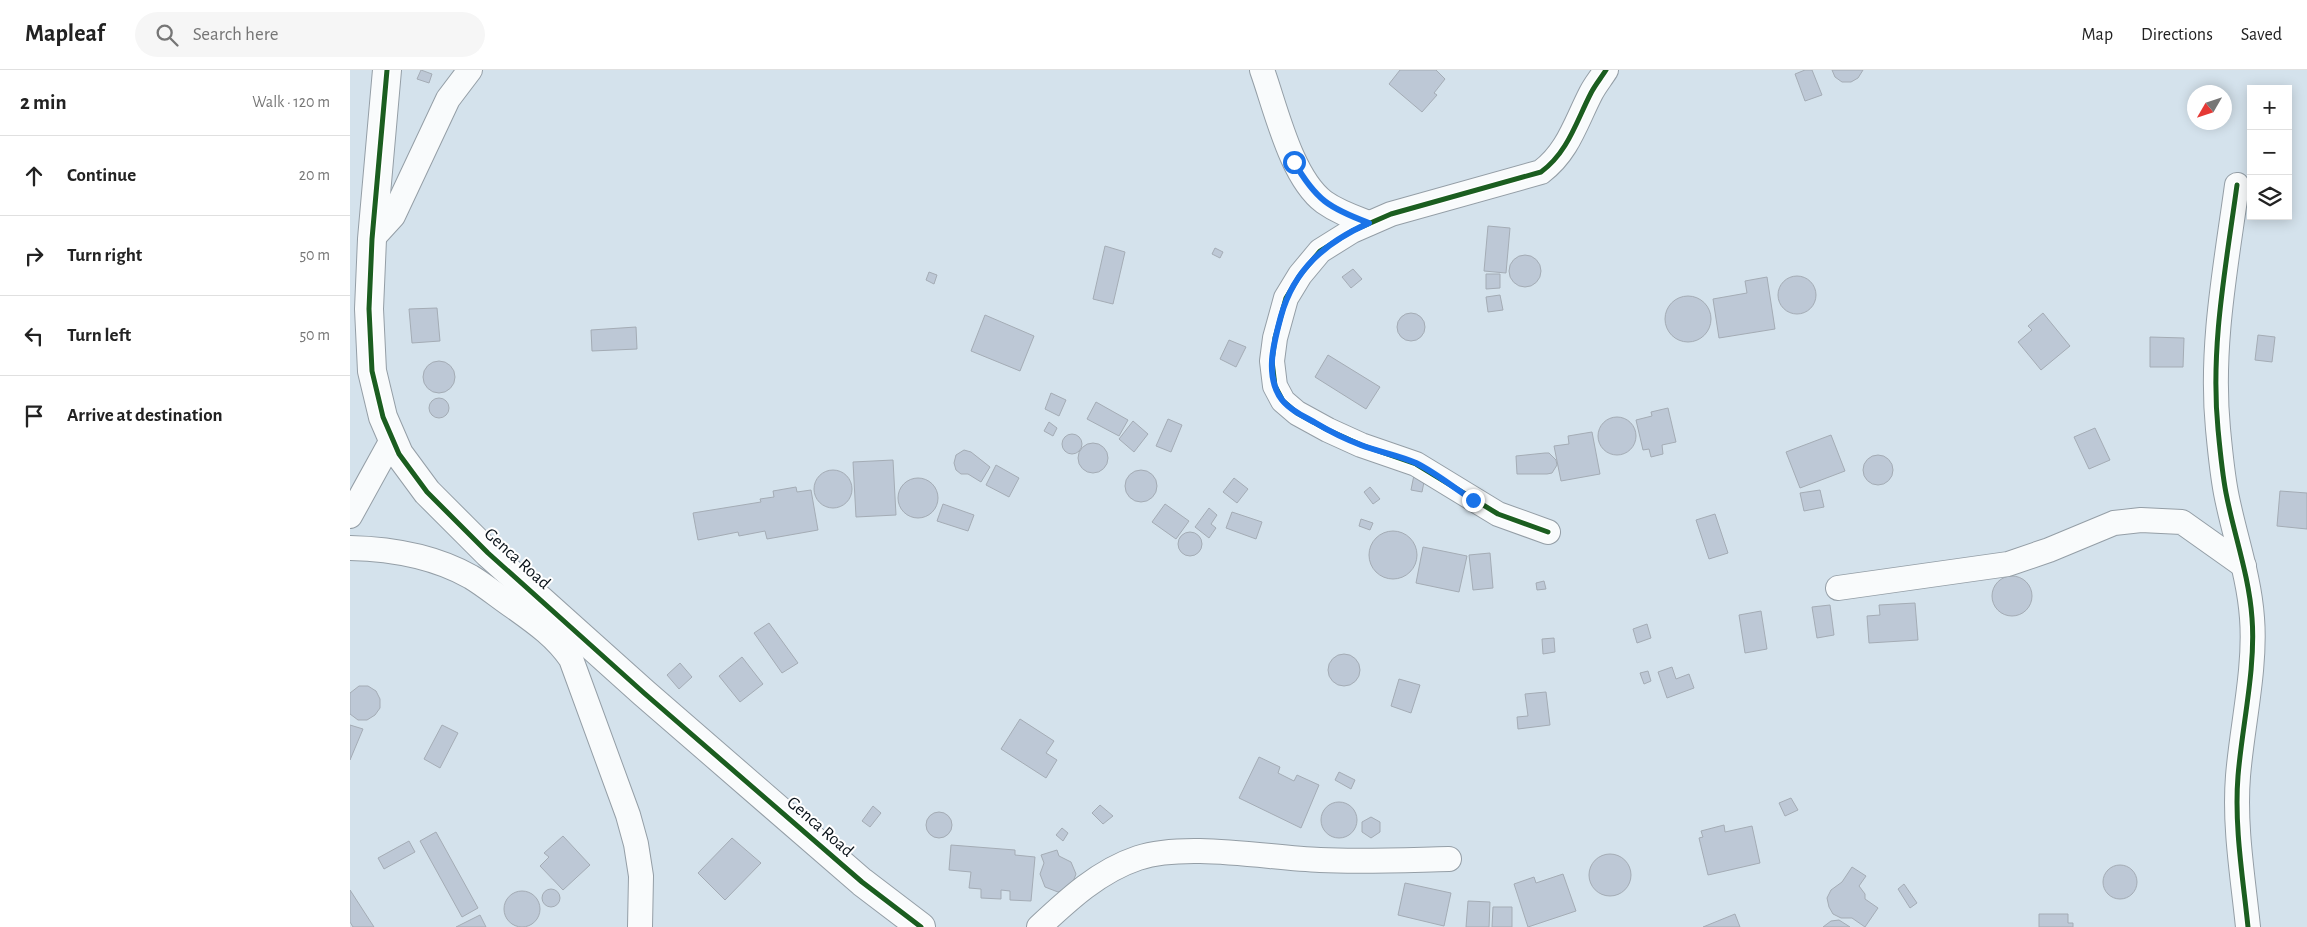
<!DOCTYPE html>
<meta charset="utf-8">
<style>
:root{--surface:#fff;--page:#f6f6f6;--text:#222;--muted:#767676;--line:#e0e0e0}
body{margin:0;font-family:"Alegreya Sans",sans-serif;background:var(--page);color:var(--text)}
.controls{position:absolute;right:15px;top:15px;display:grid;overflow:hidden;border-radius:0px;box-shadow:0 2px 12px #0003}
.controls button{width:45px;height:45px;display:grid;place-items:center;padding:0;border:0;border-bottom:1px solid var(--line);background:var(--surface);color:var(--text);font:25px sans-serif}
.compass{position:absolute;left:1837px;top:15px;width:45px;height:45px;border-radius:50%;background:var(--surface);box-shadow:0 2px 12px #0003;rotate:231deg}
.stop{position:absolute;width:15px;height:15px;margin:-11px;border:4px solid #1a73e8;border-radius:50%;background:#fff}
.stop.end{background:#1a73e8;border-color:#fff;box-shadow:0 1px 5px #0008}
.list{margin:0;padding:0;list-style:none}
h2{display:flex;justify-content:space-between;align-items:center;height:65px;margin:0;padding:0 20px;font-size:21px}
h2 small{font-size:16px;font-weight:400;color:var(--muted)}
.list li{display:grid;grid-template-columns:32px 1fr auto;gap:15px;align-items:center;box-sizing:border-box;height:80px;padding:0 20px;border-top:1px solid var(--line)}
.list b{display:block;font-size:19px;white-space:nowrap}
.list em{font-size:16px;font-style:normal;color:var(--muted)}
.icon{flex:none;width:28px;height:28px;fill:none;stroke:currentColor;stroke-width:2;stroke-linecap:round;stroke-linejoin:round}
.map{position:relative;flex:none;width:1957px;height:857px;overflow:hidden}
header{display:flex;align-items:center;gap:30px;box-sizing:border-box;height:70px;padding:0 25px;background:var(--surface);border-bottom:1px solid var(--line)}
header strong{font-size:24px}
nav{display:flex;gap:28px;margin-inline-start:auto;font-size:18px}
.search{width:350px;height:45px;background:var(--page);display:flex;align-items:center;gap:12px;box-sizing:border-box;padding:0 18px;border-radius:28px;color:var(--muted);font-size:19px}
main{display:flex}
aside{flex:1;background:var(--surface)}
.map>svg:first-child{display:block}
.building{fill:#bdc8d6;stroke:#a4acb5}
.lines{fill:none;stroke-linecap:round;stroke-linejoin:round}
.minor-casing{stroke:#949ea6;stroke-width:26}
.tertiary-casing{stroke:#949ea6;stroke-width:30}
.minor{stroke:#f9fbfc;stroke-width:24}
.tertiary{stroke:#f9fbfc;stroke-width:28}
.cycleway-casing{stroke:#fff;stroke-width:8}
.cycleway{stroke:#1b5e20;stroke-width:5}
.route{stroke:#1a73e8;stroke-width:6}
.labels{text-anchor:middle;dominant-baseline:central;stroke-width:4;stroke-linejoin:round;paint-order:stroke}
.street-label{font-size:18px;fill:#0a131a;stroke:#fff}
</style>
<header>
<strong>Mapleaf</strong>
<div class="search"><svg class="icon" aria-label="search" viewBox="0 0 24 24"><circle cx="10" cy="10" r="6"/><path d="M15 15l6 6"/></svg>Search here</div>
<nav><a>Map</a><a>Directions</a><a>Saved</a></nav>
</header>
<main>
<aside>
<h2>2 min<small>Walk · 120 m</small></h2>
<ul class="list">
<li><svg class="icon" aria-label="ahead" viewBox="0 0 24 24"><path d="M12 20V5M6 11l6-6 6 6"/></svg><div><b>Continue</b></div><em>20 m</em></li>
<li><svg class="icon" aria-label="right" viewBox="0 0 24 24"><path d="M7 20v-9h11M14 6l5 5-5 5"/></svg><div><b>Turn right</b></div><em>50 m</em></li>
<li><svg class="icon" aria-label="left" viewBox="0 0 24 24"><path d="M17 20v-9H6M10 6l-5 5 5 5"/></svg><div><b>Turn left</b></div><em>50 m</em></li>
<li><svg class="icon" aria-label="arrive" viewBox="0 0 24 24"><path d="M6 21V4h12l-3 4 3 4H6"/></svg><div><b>Arrive at destination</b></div></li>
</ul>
</aside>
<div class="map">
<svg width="1957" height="857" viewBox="0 0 1957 857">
<rect width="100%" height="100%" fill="#d4e2ec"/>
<!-- building -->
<g class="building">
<polygon points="71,0 82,4 79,13 67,9"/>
<polygon points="1050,0 1086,0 1095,9 1084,23 1087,25 1072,42 1039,14"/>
<polygon points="1455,0 1462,0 1472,25 1455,31 1445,4"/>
<polygon points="1482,0 1513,0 1508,8 1501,12 1492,12 1485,7"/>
<polygon points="1138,156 1160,158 1156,203 1134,201"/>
<polygon points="755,176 775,182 763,234 743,229"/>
<polygon points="865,178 873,182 870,188 862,184"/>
<circle cx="1175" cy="201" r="16"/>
<polygon points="1003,199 1012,209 1001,218 992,207"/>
<polygon points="579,202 587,205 584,214 576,210"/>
<polygon points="1136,204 1150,204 1150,218 1136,219"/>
<circle cx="1447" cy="225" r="19"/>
<polygon points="1417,207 1425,259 1369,268 1363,229 1397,223 1395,211"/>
<polygon points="1150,225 1153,240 1138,242 1136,227"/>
<circle cx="1338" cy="249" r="23"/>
<polygon points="87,238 90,271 62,273 59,239"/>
<polygon points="1693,243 1720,276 1691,300 1668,272 1682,260 1678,256"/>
<circle cx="1061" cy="257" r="14"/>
<polygon points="635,245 684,266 670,301 621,281"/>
<polygon points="286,257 287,279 242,281 241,260"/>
<polygon points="1908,265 1925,267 1922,292 1905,290"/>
<polygon points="1800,267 1834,268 1833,297 1800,297"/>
<polygon points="879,270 896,277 886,297 870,289"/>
<polygon points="978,285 1030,317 1016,339 965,307"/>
<circle cx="89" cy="307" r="16"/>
<polygon points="701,323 716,330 709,346 695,339"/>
<circle cx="89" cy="338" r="10"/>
<polygon points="746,332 778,350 769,366 737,349"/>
<polygon points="1318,338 1326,372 1312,375 1313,384 1301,387 1299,379 1293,380 1286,350 1302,346 1301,342"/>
<circle cx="1267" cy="366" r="19"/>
<polygon points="818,349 832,355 821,382 806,376"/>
<polygon points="783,351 798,364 784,382 769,369"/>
<polygon points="699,352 707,358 703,366 694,361"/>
<polygon points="1745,358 1760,390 1739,399 1724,367"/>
<polygon points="1242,362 1250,404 1211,411 1204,376 1219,374 1218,366"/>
<circle cx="722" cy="374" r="10"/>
<polygon points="1481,365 1495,401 1450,418 1436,382"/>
<circle cx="743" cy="388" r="15"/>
<polygon points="614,380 621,382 640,397 631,412 618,404 611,404 606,400 604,393 606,385"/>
<polygon points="1195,383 1199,383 1206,390 1207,395 1202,403 1197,404 1167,404 1166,386"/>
<circle cx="1528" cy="400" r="15"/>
<polygon points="543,390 546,445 506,447 503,392"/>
<polygon points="646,395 669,408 659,427 636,415"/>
<circle cx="791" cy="416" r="16"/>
<circle cx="483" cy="419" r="19"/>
<polygon points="1064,405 1075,407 1072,422 1061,420"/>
<circle cx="568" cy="428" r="20"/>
<polygon points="884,408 898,419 887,433 873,422"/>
<polygon points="446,417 447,422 461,420 468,460 417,469 415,461 389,466 388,462 348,470 343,443 411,432 410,429 424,427 423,421"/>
<polygon points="1020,417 1030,429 1023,434 1014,422"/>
<polygon points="1470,420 1474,437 1454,441 1450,423"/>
<polygon points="1930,421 1957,423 1957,459 1927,456"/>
<polygon points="593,434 624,445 618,461 587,451"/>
<polygon points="815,434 839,451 826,469 802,452"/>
<polygon points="859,438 867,445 861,454 866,458 859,468 845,457"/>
<polygon points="882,442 912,452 906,469 876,458"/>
<polygon points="1365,444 1378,483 1359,489 1346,450"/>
<polygon points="1011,449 1023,453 1020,460 1009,456"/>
<circle cx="1043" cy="485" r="24"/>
<circle cx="840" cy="474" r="12"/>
<polygon points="1073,477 1117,486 1109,522 1066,513"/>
<polygon points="1140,483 1143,518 1123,520 1119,485"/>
<circle cx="1662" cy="526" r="20"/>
<polygon points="1194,511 1196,519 1187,520 1186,513"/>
<polygon points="1565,533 1568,570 1519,573 1517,546 1530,545 1529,535"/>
<polygon points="1480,535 1484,565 1467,568 1462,537"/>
<polygon points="1411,541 1417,579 1395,583 1389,545"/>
<polygon points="419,553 448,593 432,603 404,563"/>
<polygon points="1297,554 1301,568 1287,573 1283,559"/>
<polygon points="1204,568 1205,582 1193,584 1192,569"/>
<circle cx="994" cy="600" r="16"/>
<polygon points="392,587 413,614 390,632 369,606"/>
<polygon points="330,593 342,607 329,619 317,605"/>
<polygon points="1322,597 1326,609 1339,604 1344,618 1317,628 1308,602"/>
<polygon points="1298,601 1301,611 1294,614 1290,603"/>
<polygon points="1049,609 1070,615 1061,643 1041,636"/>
<polygon points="9,616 18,616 26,621 30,629 30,638 25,645 17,650 8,650 0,644 0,623"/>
<polygon points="1196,622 1200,655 1168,659 1167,647 1178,646 1175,624"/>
<polygon points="670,649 704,671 696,683 707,690 696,708 651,679"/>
<polygon points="0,655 13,659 0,690"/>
<polygon points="92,655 108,663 90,698 74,689"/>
<polygon points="909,687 930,697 928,703 944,711 947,705 969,715 951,758 889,728"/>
<polygon points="989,702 1005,710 1001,719 985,710"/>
<polygon points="1441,728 1448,740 1435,746 1429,733"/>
<circle cx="989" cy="750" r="18"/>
<polygon points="750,735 763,746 753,754 742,743"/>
<polygon points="523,736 531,743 520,757 512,751"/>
<circle cx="589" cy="755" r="13"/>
<polygon points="1021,747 1030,752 1030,762 1021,768 1012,762 1012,752"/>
<polygon points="1374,755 1375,762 1402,756 1410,793 1358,805 1349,768 1353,767 1351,761"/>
<polygon points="712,758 718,763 713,771 706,765"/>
<polygon points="86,762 128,838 112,847 70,771"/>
<polygon points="213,766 240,795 213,820 190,796 199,787 194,783"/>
<polygon points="382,768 411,793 375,830 348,803"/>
<polygon points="59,771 65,782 34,799 28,788"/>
<polygon points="601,775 665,780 665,785 685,787 681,831 660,830 660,821 651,820 651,829 631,828 631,819 619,818 621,802 599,800"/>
<polygon points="707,780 709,786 721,792 726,804 721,817 708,822 695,817 690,804 694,793 691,785"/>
<circle cx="1260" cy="805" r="21"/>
<circle cx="1770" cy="812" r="17"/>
<polygon points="1502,797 1516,806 1509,816 1515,824 1515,829 1528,838 1515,857 1502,848 1491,848 1483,844 1479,837 1477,828 1481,820 1492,812"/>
<polygon points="1213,804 1226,841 1178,857 1164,814 1184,807 1186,813"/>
<polygon points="1055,813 1101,823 1094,856 1048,845"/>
<polygon points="1554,814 1567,833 1560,838 1548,819"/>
<circle cx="201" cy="828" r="9"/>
<polygon points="0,820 24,857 3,857 0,852"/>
<circle cx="172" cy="839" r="18"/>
<polygon points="1118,831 1140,832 1139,857 1116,857"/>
<polygon points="1143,837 1162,837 1162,857 1142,857"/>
<polygon points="1385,844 1390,857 1353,857"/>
<polygon points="1689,844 1718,844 1718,853 1723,853 1723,857 1689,857"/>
<polygon points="130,845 136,857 106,857"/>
<polygon points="1489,850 1500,857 1473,857 1481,851"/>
</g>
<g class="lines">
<!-- minor casing -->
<g class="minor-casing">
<g id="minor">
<path d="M912 0C926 39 941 107 974 132 988 142 1003 147 1019 153"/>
<path d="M1887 115C1876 196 1860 277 1868 359 1870 380 1872 402 1876 423 1884 465 1899 505 1902 548 1906 598 1892 656 1888 706 1884 756 1893 808 1898 857"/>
<polyline points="22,169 43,146 98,29 120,0"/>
<polyline points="0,446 43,368"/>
<path d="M1198 462 1148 444 1066 394 1011 375 978 360 947 343 933 331 925 316 922 291 925 268 936 228 950 205 970 181 1002 161 1041 144 1191 102C1218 82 1226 52 1241 23 1245 15 1251 8 1256 0"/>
<path d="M0 478C42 479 84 486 121 507 136 516 150 528 165 538 186 553 206 567 221 589L278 745 286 774 291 806 290 857"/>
<polyline points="1488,518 1658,494 1699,480 1764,453 1791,450 1832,452 1894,496"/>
<path d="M689 857C719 829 749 801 788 788 837 772 917 788 970 790 1013 792 1056 790 1099 789"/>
</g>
</g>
<!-- tertiary casing -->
<g class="tertiary-casing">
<polyline id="tertiary" points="37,0 22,169 19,239 22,301 33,347 49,384 77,422 138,483 294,623 512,812 571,857"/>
</g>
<!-- minor -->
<use href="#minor" class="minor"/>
<!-- tertiary -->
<use href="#tertiary" class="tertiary"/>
<!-- cycleway casing -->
<g class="cycleway-casing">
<g id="cycleway">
<polyline points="37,0 22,169 19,239 22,301 33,347 49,384 77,422 138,483 294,623 512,812 571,857"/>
<path d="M1887 115C1876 196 1860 277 1868 359 1870 380 1872 402 1876 423 1884 465 1899 505 1902 548 1906 598 1892 656 1888 706 1884 756 1893 808 1898 857"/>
<path d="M1198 462 1148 444 1066 394 1011 375 978 360 947 343 933 331 925 316 922 291 925 268 936 228 950 205 970 181 1002 161 1041 144 1191 102C1218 82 1226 52 1241 23 1245 15 1251 8 1256 0"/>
</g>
</g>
<!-- cycleway -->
<use href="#cycleway" class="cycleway"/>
</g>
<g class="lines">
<!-- route -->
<path class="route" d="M944 92C966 130 979 138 1019 153 976 172 944 199 931 246 924 272 914 306 932 330 940 340 953 346 964 352 979 361 995 369 1011 375 1029 382 1048 385 1066 393 1086 403 1104 418 1123 430"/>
</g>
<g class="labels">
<!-- street labels -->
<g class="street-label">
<text transform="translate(167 489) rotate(42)">Genca Road</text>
<text transform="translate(470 757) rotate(41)">Genca Road</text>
</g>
</g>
</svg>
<div class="controls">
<button>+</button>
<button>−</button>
<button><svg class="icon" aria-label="layers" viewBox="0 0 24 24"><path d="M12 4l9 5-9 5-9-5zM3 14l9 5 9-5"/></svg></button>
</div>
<svg class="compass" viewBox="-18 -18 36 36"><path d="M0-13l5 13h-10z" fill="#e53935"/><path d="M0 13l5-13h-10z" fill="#767676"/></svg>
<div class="stop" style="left:944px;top:92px"></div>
<div class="stop end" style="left:1123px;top:430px"></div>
</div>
</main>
